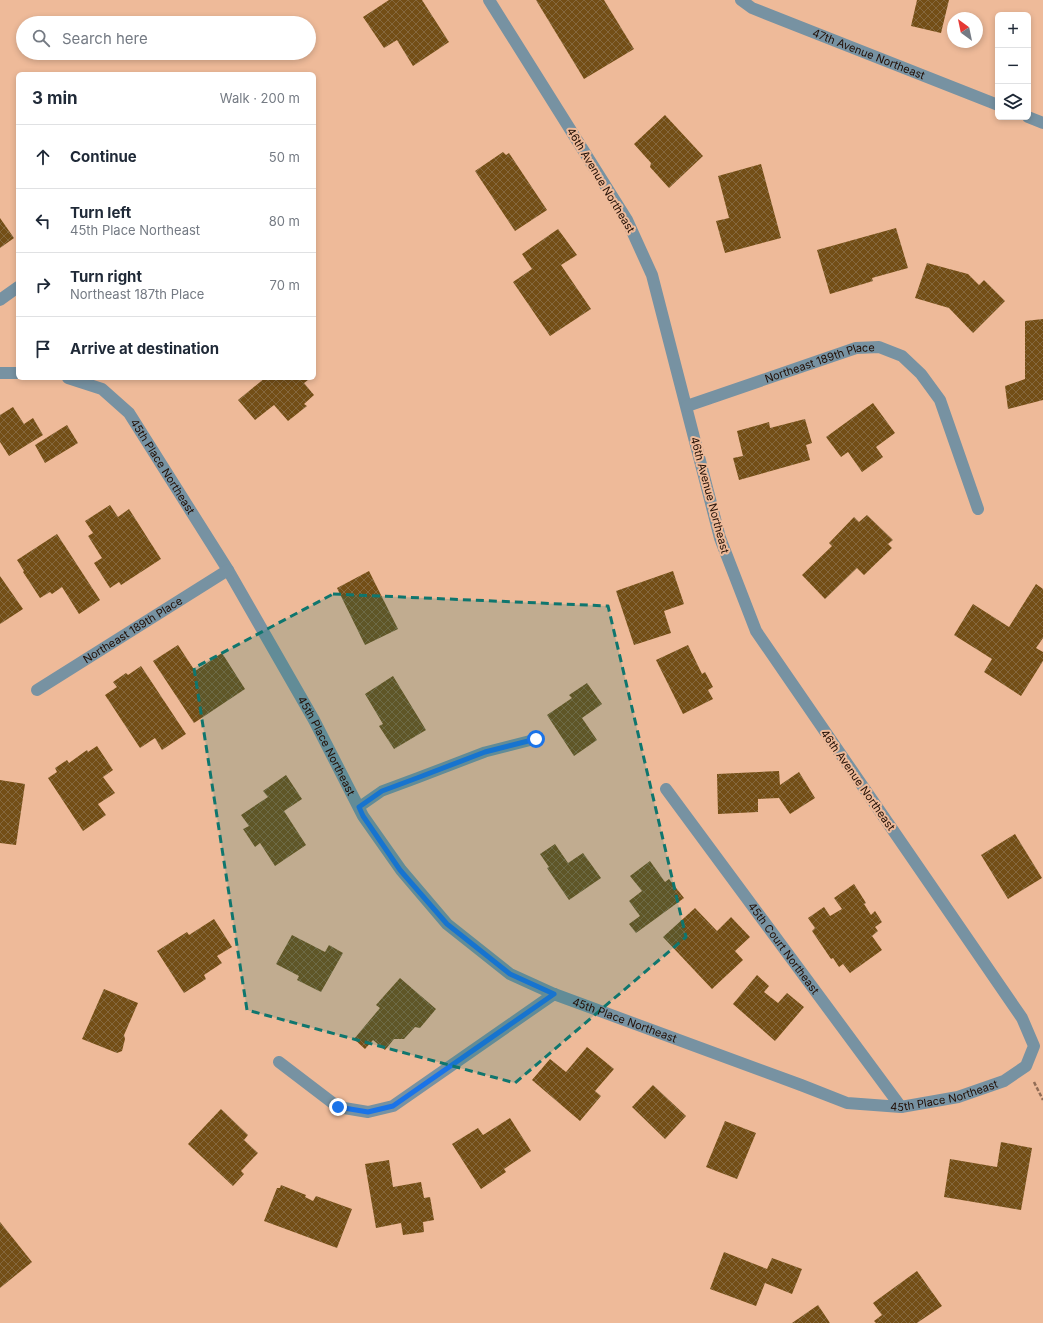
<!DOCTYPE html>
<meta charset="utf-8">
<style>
:root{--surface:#fff;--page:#f2f2f3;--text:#1f2937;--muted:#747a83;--line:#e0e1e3}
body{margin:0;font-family:Inter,sans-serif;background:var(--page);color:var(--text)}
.controls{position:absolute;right:12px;top:12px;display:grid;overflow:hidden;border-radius:6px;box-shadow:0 2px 6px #0003}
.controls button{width:36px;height:36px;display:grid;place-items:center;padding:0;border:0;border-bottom:1px solid var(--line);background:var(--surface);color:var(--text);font:20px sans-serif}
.compass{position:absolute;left:947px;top:12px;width:36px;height:36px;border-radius:50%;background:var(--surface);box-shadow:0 2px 6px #0003;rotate:327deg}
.stop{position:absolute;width:12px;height:12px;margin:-9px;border:3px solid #1a73e8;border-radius:50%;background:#fff}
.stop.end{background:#1a73e8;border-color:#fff;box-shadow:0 1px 4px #0008}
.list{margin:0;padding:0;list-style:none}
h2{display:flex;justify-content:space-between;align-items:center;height:52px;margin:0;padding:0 16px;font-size:17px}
h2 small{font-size:13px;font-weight:400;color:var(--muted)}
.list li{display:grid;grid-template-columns:26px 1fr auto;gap:12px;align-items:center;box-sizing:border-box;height:64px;padding:0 16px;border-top:1px solid var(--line)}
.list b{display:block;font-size:15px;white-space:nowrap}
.list p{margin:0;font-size:13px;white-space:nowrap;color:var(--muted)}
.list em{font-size:13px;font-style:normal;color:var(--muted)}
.icon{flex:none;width:22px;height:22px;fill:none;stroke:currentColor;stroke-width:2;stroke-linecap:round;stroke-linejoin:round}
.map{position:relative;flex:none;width:1043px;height:1323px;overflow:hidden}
.search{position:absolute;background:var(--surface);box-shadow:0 2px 6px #0003;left:16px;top:16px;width:300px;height:44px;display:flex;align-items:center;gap:10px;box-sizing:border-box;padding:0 14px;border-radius:22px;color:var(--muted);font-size:15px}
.panel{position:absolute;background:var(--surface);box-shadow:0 2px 6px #0003;left:16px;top:72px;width:300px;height:308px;border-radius:6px}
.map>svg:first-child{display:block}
.building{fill:url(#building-cross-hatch)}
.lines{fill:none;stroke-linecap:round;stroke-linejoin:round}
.path{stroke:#926d56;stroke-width:2.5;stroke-dasharray:4 2;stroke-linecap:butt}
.lane{stroke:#7792a2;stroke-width:11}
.street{stroke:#7792a2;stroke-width:12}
.route{stroke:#1a73e8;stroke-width:5}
.marked{fill:#0f766e;fill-opacity:0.2;stroke:#0f766e;stroke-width:3;stroke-dasharray:8 5;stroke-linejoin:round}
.labels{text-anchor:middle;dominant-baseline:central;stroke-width:4;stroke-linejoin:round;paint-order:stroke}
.street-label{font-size:11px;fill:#210e04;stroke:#eeba99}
</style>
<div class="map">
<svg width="1043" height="1323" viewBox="0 0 1043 1323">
<defs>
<pattern id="building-cross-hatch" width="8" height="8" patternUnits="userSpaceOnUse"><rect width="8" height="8" fill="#734e16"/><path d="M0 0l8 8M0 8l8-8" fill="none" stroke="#85683e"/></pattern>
</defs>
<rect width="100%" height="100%" fill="#eeba99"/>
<!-- building -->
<g class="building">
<polygon points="389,0 422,0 449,42 413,66 397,40 384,48 363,17"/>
<polygon points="536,0 604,0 634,49 584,79"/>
<polygon points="917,0 949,0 941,33 911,26"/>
<polygon points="665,115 703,156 669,188 650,167 651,163 634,144"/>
<polygon points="503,152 506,155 509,153 547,210 515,231 475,171"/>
<polygon points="761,164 781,238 725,253 716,221 729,218 718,176"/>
<polygon points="0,218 14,238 0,248"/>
<polygon points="896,228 908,268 872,278 873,281 830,294 817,250"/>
<polygon points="558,229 577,255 561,265 591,309 550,336 513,282 532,269 522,254"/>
<polygon points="927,263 968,274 979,285 984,280 1005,301 973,333 949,308 915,298"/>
<polygon points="1043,319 1043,400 1008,409 1005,386 1025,379 1025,321"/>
<polygon points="265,378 306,378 308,380 304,383 314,395 304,404 307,406 288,421 274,405 255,420 238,400"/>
<polygon points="873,403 895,433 876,447 883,457 862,472 848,452 841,457 826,437"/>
<polygon points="13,407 24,424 33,418 43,435 9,456 0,442 0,415"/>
<polygon points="805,419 812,443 806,445 810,460 739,480 733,458 743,456 737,431 769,422 770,428"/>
<polygon points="67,425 78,443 45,463 35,445"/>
<polygon points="110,505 118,517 129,509 161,559 121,585 119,582 110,588 94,563 102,558 88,536 93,533 85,521"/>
<polygon points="867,515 893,540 888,544 892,548 864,575 857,568 825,599 802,575 832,546 829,543 854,517 859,522"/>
<polygon points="57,534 100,600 79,614 62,587 52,594 50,592 40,598 23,572 24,571 17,560"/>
<polygon points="369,571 398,629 365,645 337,588"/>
<polygon points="673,571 684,604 664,611 671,633 634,645 616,591"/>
<polygon points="0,576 23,609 0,624"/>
<polygon points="1036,584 1043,589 1043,638 1036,648 1043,652 1043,661 1021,696 984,672 992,659 954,635 973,604 1009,627"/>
<polygon points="178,645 195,671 222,653 245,689 194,723 153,661"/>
<polygon points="688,645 702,674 705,672 713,687 708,690 713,699 683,714 656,660"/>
<polygon points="141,666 186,734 162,750 155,738 140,748 105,695 117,687 113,682 126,673 128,675"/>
<polygon points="393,676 426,730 394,749 379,726 383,724 365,694"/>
<polygon points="587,683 602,704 582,718 597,740 574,756 547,715 572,698 569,695"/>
<polygon points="97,746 113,770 103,777 115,793 98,804 106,815 83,831 48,778 57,772 55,768 67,760 69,763 87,750 88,752"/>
<polygon points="779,771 780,785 799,772 815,798 790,814 779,798 758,799 758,812 718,814 717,774"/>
<polygon points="286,775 302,799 284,811 306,845 275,866 260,843 255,847 243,829 249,826 241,815 268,797 263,791"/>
<polygon points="0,780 25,784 16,845 0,843"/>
<polygon points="1015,834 1042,878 1008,899 981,855"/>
<polygon points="555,844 568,863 583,853 601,878 569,900 547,868 549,867 540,854"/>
<polygon points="650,861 665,882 669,879 684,898 636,933 629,924 640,916 629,901 642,891 630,876"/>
<polygon points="854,884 866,903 864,904 871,915 875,911 882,922 875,927 878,931 872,936 882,950 850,973 843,964 839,967 833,958 831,959 812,931 815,928 808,918 824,907 830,916 842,909 834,898"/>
<polygon points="695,908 717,931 731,917 750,937 735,951 743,960 712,989 663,937"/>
<polygon points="214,919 232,947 217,956 222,963 204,975 206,979 184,993 157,951 187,932 189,935"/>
<polygon points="292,935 325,952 329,945 343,953 321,992 297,980 299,976 276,964"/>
<polygon points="757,975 769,986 764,992 778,1003 787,993 804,1007 775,1041 733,1004"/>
<polygon points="400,978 436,1009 420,1028 415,1027 404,1039 394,1039 385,1050 373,1040 365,1049 354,1039 380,1008 376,1005"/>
<polygon points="104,989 138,1003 124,1035 125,1039 122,1051 117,1053 82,1039"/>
<polygon points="587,1047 614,1069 595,1091 601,1096 580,1121 532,1080 550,1059 566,1072"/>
<polygon points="653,1085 686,1116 665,1139 632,1107"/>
<polygon points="221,1109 248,1135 244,1140 258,1153 241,1171 244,1174 233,1186 188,1144"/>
<polygon points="510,1118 531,1151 504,1169 506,1172 481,1189 452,1144 478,1128 483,1135"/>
<polygon points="725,1121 756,1133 737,1179 706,1167"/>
<polygon points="1001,1142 1032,1148 1021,1210 944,1197 950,1159 997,1167"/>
<polygon points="389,1160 393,1187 421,1182 424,1198 430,1197 434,1220 423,1222 424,1232 403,1235 401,1223 376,1228 365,1164"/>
<polygon points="281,1185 306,1195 305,1197 313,1201 316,1196 352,1209 337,1248 264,1221 277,1188 280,1188"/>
<polygon points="0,1222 32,1262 0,1288"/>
<polygon points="724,1252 767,1269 772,1258 802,1269 792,1294 765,1283 756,1306 710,1289"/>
<polygon points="917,1271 942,1306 917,1323 876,1323 874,1321 882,1315 873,1303"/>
<polygon points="818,1305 830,1323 792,1323"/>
</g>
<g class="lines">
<!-- path -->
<polyline class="path" points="1034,1082 1043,1100"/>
<!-- lane -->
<polyline class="lane" points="359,807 382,791 417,778 485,752 536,739"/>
<!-- street -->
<g class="street">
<path id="s1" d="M741 0 752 8 998 105"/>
<polyline points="1028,117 1043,123"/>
<polyline points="0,300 18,287"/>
<polyline points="0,373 18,373"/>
<path id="s2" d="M68 378 102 389 129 413 228 570 314 720 363 816 401 870 447 924 510 974 554 994 801 1085 847 1103 901 1107 958 1097 1004 1081 1026 1066 1034 1046 1022 1018 756 631 720 538 652 275 627 220 489 0"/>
<path id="s3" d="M687 406 856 348 879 347 902 356 921 374 940 400 978 509"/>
<path id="s4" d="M37 690 228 570"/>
<path id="s5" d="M666 789 901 1107"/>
<polyline points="279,1062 338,1107 368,1112 393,1106 554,994"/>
</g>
</g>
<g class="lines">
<!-- route -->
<polyline class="route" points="338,1107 368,1112 393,1106 554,994 510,974 447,924 400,870 363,816 359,807 382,791 417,778 485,752 536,739"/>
</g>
<!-- marked area -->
<path class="marked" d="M333 594 608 606 686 937 515 1083 247 1010 194 668Z"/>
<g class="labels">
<!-- street labels -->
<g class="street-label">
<text stroke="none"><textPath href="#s1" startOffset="139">47th Avenue Northeast</textPath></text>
<text transform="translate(601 180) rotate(59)">46th Avenue Northeast</text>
<text stroke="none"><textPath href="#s3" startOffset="140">Northeast 189th Place</textPath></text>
<text stroke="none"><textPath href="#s2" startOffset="135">45th Place Northeast</textPath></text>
<text transform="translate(710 495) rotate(75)">46th Avenue Northeast</text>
<text stroke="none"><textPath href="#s4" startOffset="113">Northeast 189th Place</textPath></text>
<text stroke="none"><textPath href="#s2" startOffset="459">45th Place Northeast</textPath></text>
<text transform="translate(858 780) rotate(55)">46th Avenue Northeast</text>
<text stroke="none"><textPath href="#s5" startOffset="198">45th Court Northeast</textPath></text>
<text stroke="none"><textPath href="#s2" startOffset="879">45th Place Northeast</textPath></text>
<text stroke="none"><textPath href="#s2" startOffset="1215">45th Place Northeast</textPath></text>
</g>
</g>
</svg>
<div class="controls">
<button>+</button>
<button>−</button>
<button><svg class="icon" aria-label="layers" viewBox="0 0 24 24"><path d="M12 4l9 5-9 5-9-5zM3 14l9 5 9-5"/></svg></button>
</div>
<svg class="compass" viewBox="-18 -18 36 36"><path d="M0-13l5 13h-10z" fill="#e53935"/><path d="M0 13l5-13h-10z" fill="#747a83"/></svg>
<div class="stop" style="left:536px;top:739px"></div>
<div class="stop end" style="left:338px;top:1107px"></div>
<div class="search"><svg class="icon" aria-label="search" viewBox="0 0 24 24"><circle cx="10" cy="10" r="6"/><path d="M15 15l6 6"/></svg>Search here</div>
<section class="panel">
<h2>3 min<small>Walk · 200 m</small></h2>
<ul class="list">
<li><svg class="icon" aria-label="ahead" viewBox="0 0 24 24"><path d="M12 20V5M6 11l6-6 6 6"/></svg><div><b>Continue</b></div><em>50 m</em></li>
<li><svg class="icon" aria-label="left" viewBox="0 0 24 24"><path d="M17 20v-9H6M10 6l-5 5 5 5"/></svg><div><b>Turn left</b><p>45th Place Northeast</p></div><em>80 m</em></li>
<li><svg class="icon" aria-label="right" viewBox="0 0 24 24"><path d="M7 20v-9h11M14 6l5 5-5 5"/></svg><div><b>Turn right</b><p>Northeast 187th Place</p></div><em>70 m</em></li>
<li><svg class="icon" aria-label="arrive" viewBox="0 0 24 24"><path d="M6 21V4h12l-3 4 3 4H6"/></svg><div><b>Arrive at destination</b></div></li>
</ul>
</section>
</div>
